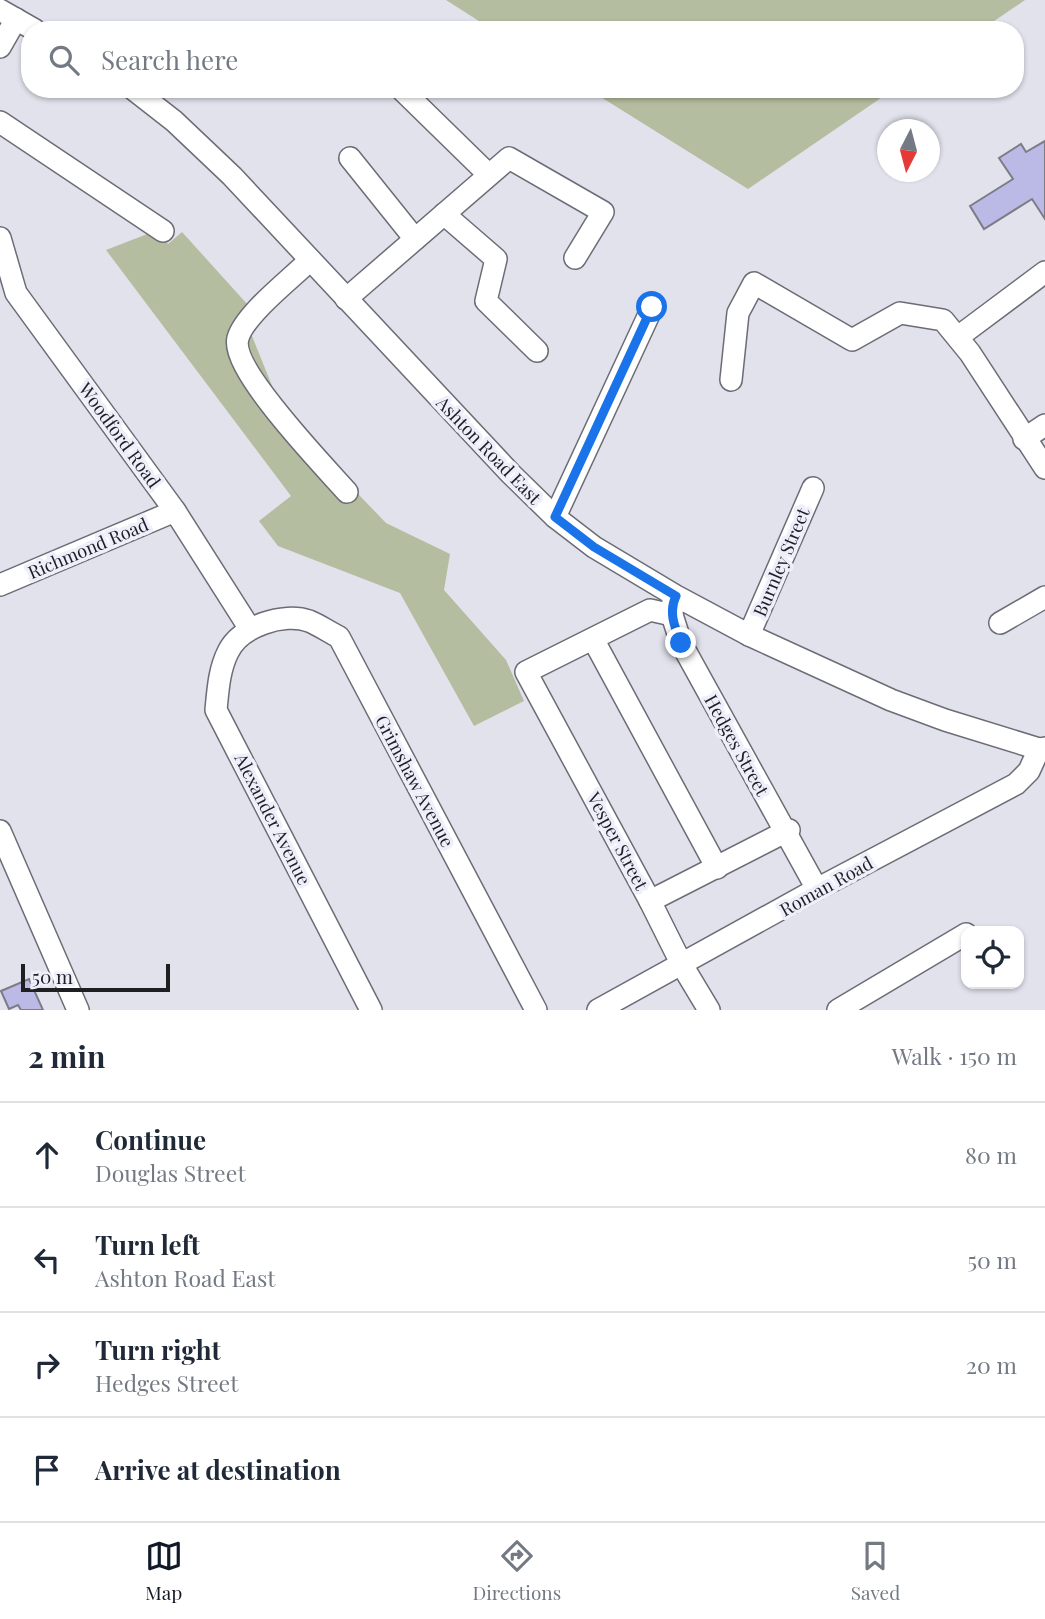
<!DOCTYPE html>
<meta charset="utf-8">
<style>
:root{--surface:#fff;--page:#f6f6f7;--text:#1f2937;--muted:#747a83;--line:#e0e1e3;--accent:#111827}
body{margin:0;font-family:"Playfair Display",serif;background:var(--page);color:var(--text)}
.controls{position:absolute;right:21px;bottom:21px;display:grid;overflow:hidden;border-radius:14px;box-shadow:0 2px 5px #0004}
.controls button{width:63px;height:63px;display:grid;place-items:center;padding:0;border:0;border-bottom:2px solid var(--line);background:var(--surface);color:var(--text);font:35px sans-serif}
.compass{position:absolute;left:877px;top:119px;width:63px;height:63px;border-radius:50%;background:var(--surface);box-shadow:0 2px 5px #0004;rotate:186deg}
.scale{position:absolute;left:21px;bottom:18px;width:149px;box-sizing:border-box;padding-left:7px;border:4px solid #1e1e23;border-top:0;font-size:19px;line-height:24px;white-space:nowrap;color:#1e1e23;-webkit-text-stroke:5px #efeffb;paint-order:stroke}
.stop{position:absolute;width:21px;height:21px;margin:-16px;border:5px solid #1a73e8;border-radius:50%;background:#fff}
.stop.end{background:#1a73e8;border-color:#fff;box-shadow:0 2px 7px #0008}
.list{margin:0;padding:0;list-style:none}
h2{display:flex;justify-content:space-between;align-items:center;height:91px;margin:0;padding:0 28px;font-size:30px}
h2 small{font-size:23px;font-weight:400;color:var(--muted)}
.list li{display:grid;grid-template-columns:46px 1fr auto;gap:21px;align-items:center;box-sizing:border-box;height:105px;padding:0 28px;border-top:2px solid var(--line)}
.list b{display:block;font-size:26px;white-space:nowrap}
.list p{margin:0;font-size:23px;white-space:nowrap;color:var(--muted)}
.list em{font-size:23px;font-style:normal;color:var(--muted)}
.icon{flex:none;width:38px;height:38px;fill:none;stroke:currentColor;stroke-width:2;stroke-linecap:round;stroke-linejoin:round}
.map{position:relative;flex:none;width:1045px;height:1010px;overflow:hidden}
.search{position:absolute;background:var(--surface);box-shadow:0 2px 5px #0004;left:21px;right:21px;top:21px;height:77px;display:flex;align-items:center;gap:18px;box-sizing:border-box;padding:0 24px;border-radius:28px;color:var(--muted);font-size:26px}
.sheet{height:511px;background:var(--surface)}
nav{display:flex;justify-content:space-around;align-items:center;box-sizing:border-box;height:98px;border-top:2px solid var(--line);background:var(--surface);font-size:19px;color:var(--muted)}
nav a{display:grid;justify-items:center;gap:4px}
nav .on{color:var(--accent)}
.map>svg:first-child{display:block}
.green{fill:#b4bd9f}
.building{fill:#bbbae7;stroke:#7c7c86;stroke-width:2}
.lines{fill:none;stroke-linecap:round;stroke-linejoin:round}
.minor-casing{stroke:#6c6c76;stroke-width:24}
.minor{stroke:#fff;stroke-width:21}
.route{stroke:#1a73e8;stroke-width:9}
.labels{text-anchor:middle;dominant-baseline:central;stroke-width:7;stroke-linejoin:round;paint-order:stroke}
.street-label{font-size:18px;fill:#1e1e23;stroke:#efeffb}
</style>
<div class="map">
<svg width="1045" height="1010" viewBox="0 0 1045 1010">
<rect width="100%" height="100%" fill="#e2e2ed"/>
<!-- green -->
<g class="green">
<polygon points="446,0 1025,0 981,30 493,30"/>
<polygon points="588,89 894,89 748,189"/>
<polygon points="155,231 168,244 182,232 248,305 248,326 285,418 386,523 450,554 444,590 506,660 524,701 474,726 400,593 278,546 259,521 291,496 106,250"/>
</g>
<!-- building -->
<g class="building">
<polygon points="1045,141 1045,219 1032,199 984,229 970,206 1013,179 999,158 1021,144 1026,152"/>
<polygon points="29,979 43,1010 21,1010 18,1005 9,1009 1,991"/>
</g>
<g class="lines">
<!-- minor casing -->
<g class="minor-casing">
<g id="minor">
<polyline points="0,10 35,30"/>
<polyline points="0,47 16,19"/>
<polyline points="133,89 174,121 232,176 511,474 555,517 594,547 676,596 749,635 891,700 945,720 1039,749 1045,748"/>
<polyline points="401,89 488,174"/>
<polyline points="0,122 163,231"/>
<polyline points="350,158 415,239"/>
<polyline points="444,214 496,259 486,301 537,351"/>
<polyline points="0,238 16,293 175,511 250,629"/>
<path d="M310 260C291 279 245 314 238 338 229 368 325 467 347 492"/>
<polyline points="346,299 509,158 603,212 575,258"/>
<polyline points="958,337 1045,272"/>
<polyline points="731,380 738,313 754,283 852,340 900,313 943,320 970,353 1045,468"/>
<polyline points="1024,439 1045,425"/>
<polyline points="555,517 652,308"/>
<polyline points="0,585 175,511"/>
<polyline points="673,601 672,615 681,643 817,889"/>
<polyline points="672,615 650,610 526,672 650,901 682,965 709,1010"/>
<polyline points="1000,623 1045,597"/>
<polyline points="749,635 813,488"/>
<polyline points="593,639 717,868"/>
<polyline points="0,831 78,1010"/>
<polyline points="650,901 789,830"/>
<path d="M371 1010 216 710C218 690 219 670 228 652 240 626 284 612 309 621 319 625 329 632 339 637L536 1010"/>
<polyline points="598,1010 817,889 1016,784 1029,771 1039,749"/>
<polyline points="838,1010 966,934"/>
</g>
</g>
<!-- minor -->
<use href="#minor" class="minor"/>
</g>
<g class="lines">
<!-- route -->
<path class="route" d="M652 307 555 517 594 547 676 596C668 612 675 628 681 643"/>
</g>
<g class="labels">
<!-- street labels -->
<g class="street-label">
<text transform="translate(120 435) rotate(54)">Woodford Road</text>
<text transform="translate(489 450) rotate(46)">Ashton Road East</text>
<text transform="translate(88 548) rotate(-23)">Richmond Road</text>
<text transform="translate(781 562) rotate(-67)">Burnley Street</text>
<text transform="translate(737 745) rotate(61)">Hedges Street</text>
<text transform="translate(415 781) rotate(62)">Grimshaw Avenue</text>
<text transform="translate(273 819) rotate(63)">Alexander Avenue</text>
<text transform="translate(618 841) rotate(62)">Vesper Street</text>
<text transform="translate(826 886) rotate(-29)">Roman Road</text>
</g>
</g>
</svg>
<div class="controls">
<button><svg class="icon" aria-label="locate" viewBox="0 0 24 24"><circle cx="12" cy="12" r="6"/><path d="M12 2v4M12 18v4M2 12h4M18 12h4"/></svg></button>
</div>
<svg class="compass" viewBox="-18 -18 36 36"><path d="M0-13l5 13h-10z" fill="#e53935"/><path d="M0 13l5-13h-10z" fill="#747a83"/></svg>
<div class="scale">50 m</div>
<div class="stop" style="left:652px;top:307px"></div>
<div class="stop end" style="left:681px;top:643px"></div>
<div class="search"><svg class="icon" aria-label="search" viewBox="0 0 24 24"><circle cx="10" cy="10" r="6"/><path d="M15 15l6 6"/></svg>Search here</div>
</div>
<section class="sheet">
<h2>2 min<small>Walk · 150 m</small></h2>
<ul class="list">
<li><svg class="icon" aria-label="ahead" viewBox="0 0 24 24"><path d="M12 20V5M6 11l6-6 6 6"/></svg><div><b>Continue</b><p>Douglas Street</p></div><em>80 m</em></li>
<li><svg class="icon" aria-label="left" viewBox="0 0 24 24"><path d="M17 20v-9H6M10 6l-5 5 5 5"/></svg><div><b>Turn left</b><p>Ashton Road East</p></div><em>50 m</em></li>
<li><svg class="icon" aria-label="right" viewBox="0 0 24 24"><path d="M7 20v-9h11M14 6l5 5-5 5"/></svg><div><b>Turn right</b><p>Hedges Street</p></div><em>20 m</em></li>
<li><svg class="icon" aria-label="arrive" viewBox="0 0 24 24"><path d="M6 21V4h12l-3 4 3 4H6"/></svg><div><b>Arrive at destination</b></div></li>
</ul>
</section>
<nav>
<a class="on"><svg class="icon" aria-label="map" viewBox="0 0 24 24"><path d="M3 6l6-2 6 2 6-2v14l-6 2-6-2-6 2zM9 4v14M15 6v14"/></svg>Map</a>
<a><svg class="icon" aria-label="directions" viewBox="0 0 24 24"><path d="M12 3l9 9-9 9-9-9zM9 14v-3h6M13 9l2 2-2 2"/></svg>Directions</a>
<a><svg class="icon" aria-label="saved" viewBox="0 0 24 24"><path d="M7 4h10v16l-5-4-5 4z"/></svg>Saved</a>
</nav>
